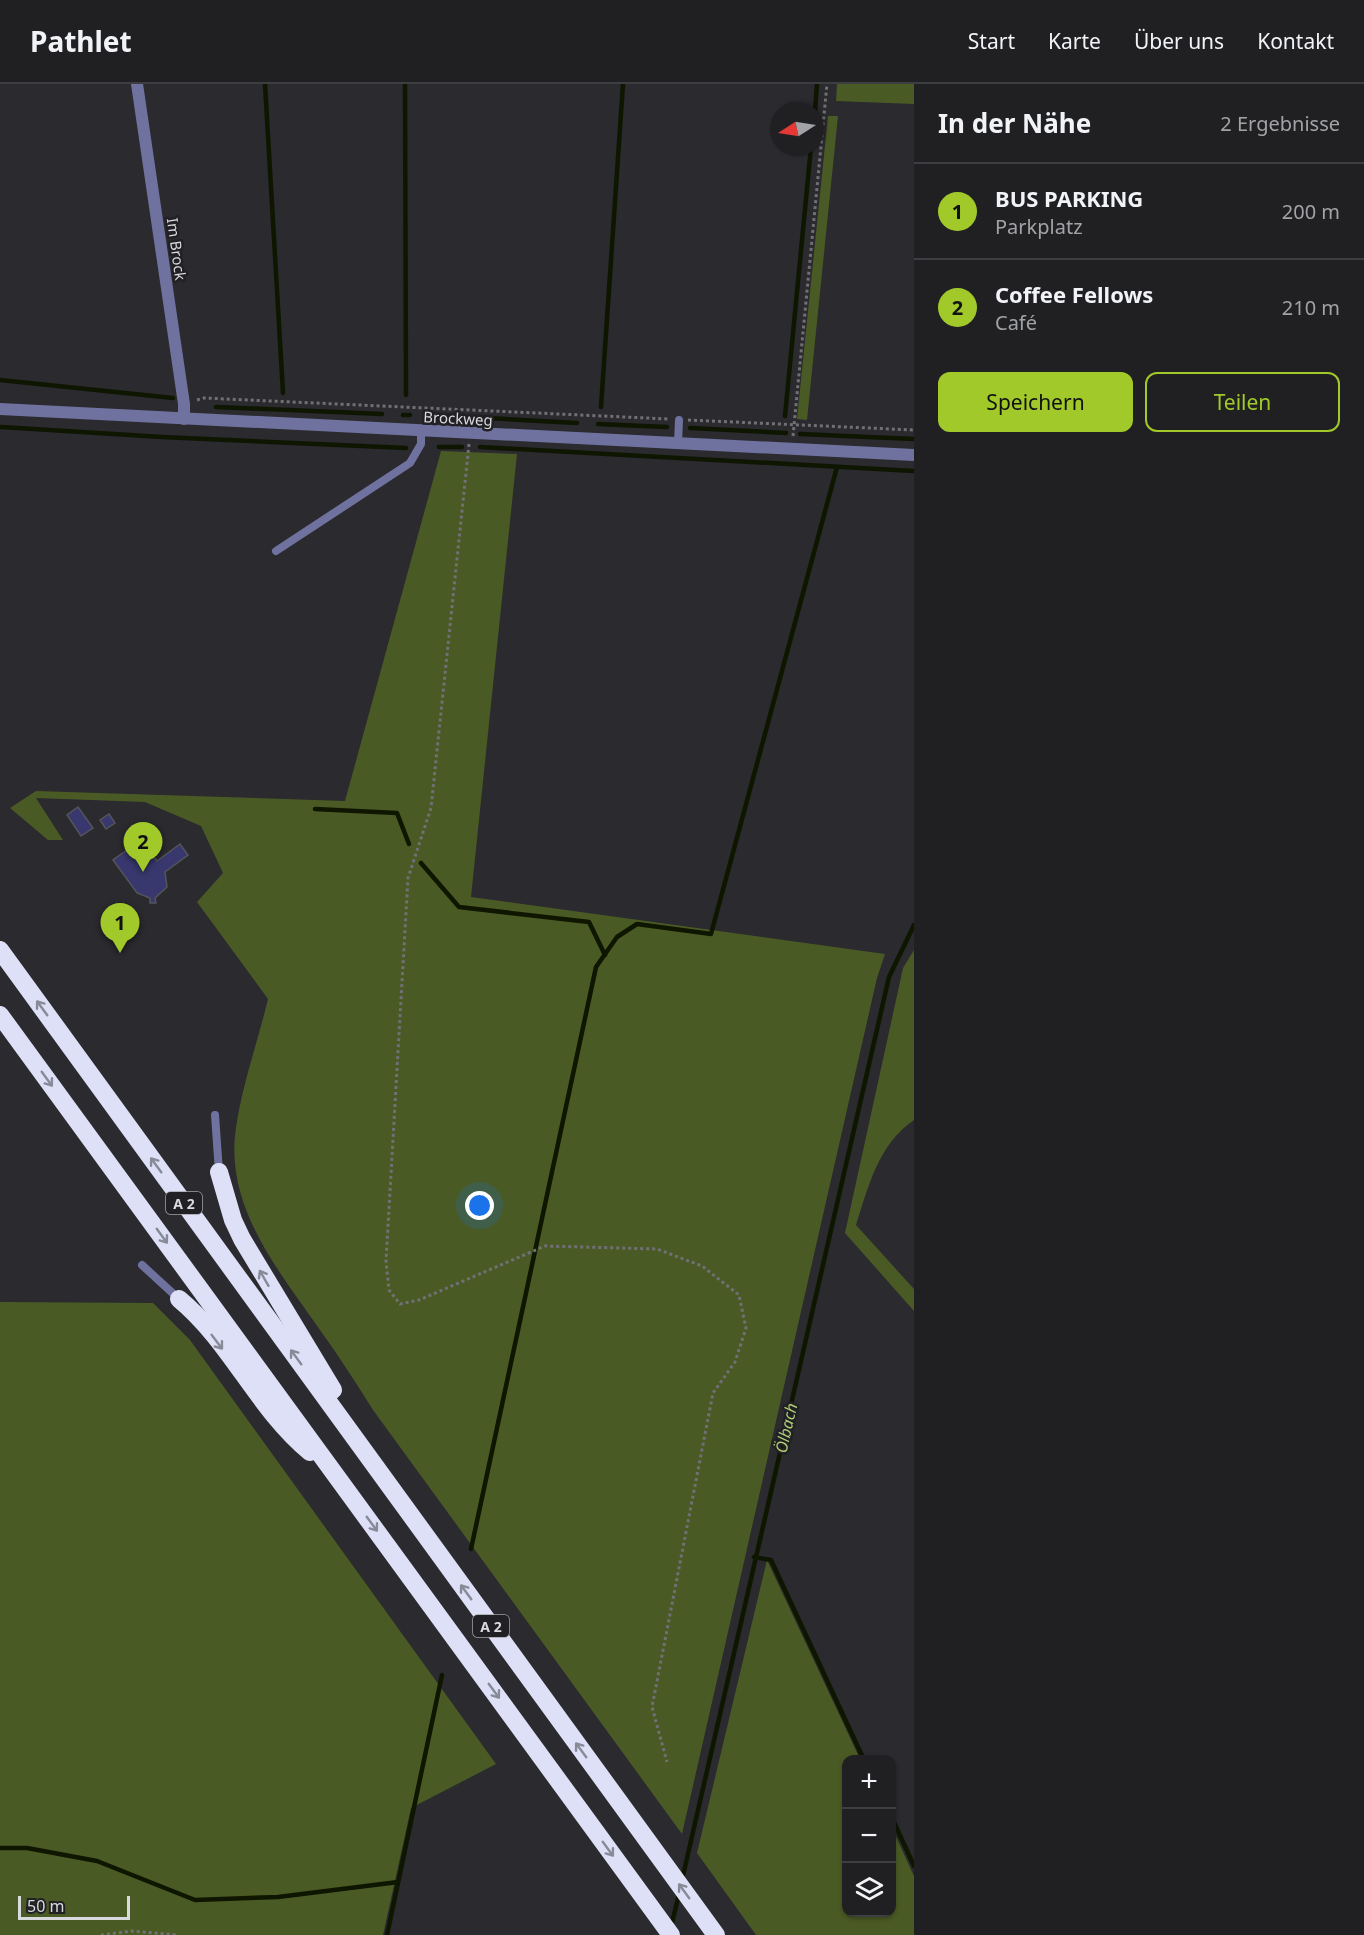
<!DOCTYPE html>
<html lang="de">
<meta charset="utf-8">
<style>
:root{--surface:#202023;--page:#28282b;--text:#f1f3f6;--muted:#a2a3a6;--line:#3d3e41;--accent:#a1c92a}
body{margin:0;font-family:"Noto Sans",sans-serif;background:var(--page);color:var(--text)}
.controls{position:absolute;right:18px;bottom:18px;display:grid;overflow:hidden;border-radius:12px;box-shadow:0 2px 4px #0004}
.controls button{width:54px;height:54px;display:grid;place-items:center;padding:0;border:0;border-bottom:2px solid var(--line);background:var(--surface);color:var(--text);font:30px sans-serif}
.compass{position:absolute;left:770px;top:18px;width:54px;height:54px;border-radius:50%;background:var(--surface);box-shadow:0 2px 4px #0004;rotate:258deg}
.scale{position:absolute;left:18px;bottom:15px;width:112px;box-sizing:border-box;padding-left:6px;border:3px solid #d9dadd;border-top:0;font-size:16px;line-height:21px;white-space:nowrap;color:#d9dadd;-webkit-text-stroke:4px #202025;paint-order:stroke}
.you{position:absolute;left:480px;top:1122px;width:21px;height:21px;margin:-15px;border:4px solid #fff;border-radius:50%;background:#1a73e8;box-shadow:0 0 0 9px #1a73e833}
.badge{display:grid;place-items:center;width:39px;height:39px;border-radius:50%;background:var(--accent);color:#111;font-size:20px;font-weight:700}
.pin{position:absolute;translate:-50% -50px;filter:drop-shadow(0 2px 3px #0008)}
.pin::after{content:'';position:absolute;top:32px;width:21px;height:18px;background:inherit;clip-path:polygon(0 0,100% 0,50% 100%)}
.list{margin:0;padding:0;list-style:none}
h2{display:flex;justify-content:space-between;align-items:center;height:78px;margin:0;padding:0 24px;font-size:26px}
h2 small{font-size:20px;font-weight:400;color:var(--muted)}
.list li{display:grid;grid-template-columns:39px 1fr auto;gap:18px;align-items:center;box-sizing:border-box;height:96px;padding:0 24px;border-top:2px solid var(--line)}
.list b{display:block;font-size:22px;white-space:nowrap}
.list p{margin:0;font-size:20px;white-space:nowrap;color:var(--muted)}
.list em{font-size:20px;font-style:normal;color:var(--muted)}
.actions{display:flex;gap:12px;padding:18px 24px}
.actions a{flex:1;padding:14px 0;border:2px solid var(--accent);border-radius:12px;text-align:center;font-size:21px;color:var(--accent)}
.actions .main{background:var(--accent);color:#111}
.icon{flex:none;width:33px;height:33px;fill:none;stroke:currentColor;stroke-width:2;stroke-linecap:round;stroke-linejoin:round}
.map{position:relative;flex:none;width:914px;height:1851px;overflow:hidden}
header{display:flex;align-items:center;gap:36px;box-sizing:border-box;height:84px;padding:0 30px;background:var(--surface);border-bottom:2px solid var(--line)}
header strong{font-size:28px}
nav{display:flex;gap:33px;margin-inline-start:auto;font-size:21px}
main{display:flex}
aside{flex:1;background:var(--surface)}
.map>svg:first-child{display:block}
.green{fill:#4a5a24}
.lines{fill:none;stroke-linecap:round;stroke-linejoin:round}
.stream{stroke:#0e1600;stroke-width:4.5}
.building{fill:#38386e;stroke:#54555b;stroke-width:1.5}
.path{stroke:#707075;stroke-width:3;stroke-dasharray:3 3;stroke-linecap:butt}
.service{stroke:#6f729e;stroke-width:8}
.minor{stroke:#6f729e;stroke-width:12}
.tertiary{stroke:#6f729e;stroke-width:12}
.motorway{stroke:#dde0f6;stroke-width:18}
.oneway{stroke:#888a98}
.labels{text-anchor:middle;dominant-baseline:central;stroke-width:5;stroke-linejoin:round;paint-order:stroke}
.shield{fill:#202025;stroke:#a2a2a6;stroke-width:1.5}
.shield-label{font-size:14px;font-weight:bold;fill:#d9dadd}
.street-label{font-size:15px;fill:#d9dadd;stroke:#202025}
.water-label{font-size:16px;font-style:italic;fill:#b2cf75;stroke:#202025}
</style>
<header>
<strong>Pathlet</strong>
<nav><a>Start</a><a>Karte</a><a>Über uns</a><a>Kontakt</a></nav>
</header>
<main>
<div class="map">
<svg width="914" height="1851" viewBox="0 0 914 1851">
<rect width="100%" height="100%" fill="#2a2a2f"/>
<!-- green -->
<g class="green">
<polygon points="837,0 914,0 914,20 836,17"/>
<polygon points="828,32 838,32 807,336 797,335"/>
<path d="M441 367 517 370 471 813 885 870 877 894 682 1750 373 1326C356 1299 339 1272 320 1246 279 1187 224 1122 236 1044 242 1001 258 957 268 915L197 818 223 789 201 742 145 718 36 714 63 756H48L10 724 36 707 345 717Z"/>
<path d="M914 866V1036C878 1061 869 1101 856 1141L914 1205V1227L845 1149 903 884Z"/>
<polygon points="0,1218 153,1219 190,1256 496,1680 411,1724 383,1851 0,1851"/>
<polygon points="767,1476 860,1675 846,1676 846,1828 892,1828 892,1744 914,1792 914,1851 756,1851 697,1769"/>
</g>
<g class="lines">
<!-- stream -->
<g class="stream">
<polyline points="265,0 283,309"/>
<polyline points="405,0 406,311"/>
<polyline points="815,27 817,0"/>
<polyline points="0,296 173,314"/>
<polyline points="216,323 382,330"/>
<polyline points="601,323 623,0"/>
<polyline points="403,331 410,331"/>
<polyline points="431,331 577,339"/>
<polyline points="785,332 811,63"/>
<polyline points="598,340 667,343"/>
<polyline points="1,343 162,353 406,364"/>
<polyline points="690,344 786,349"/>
<polyline points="800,350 914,355"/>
<polyline points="439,363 462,363"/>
<polyline points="480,363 914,387"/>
<polyline points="315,725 397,729 409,760"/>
<polyline points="421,779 459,823 589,838 605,871"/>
<polyline points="471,1465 596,883 617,853 637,840 711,850 837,383"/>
<polyline points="754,1473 771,1476 864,1676"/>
<polyline points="892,1734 914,1782"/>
<polyline points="0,1764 27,1764 97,1777 195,1816 278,1813 398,1798"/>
<polyline points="682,1796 889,893 914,841"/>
<polyline points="671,1843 679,1810"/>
<polyline points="387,1851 442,1591"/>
</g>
</g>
<!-- building -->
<g class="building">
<polygon points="78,723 93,744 81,752 67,731"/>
<polygon points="109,730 115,739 106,745 100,736"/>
<polygon points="142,755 157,777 180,760 188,771 165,788 167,803 155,814 156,819 150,819 150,814 137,809 113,776"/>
</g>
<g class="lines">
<!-- path -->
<g class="path">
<polyline points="197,316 204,314 669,335"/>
<polyline points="688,336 914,346"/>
<polyline points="793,352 827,0"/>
<polyline points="469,360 431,724 408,794 386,1177 389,1206 400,1220 419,1216 545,1162 657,1165 702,1182 739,1211 746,1244 735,1278 713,1309 652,1623 667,1678"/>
<polyline points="101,1851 132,1847 178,1851"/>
</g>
<!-- service -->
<g class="service">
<polyline points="678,360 679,336"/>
<polyline points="276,467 410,379 421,360 421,347"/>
<polyline points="215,1031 219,1088"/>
<polyline points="142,1181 179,1215"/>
</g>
<!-- minor -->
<polyline class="minor" points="137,0 184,320 184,335"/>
<!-- tertiary -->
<polyline class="tertiary" points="0,325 914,371"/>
<!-- motorway -->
<g class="motorway">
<polyline points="0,866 716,1851"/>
<polyline points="0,931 671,1851"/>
<polyline points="219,1088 233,1136 242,1155 333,1306"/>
<path d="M179 1215C231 1258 257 1324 310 1368"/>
</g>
</g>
<!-- one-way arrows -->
<defs><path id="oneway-shaft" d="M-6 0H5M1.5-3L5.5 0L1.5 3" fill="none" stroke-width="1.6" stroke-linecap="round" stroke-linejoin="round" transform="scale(1.5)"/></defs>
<g class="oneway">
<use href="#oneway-shaft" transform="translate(42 924) rotate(-126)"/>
<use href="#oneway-shaft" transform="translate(47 995) rotate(54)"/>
<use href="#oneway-shaft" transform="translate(156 1081) rotate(-126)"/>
<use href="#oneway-shaft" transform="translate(162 1152) rotate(54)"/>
<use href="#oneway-shaft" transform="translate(264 1194) rotate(-120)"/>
<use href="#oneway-shaft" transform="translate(217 1258) rotate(53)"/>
<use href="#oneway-shaft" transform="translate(296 1273) rotate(-126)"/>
<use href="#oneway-shaft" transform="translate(372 1440) rotate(54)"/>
<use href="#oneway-shaft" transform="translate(466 1508) rotate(-126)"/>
<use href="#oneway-shaft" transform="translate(494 1607) rotate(54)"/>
<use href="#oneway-shaft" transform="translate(581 1666) rotate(-126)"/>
<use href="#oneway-shaft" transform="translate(608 1765) rotate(54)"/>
<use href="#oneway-shaft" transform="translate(684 1807) rotate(-126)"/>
</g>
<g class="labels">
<!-- shield labels -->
<g class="shield">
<rect x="166" y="1108" width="36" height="22" rx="4.5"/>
<rect x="473" y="1531" width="36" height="22" rx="4.5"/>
</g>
<g class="shield-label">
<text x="184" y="1119">A 2</text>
<text x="491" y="1542">A 2</text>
</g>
<!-- street labels -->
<g class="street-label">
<text transform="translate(177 165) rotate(82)">Im Brock</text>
<text transform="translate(458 334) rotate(3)">Brockweg</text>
</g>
<!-- water labels -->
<g class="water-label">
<text transform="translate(786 1344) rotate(-77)">Ölbach</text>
</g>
</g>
</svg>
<div class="controls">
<button>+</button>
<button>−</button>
<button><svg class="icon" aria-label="layers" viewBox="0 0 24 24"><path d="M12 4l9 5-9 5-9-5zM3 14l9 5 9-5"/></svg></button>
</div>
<svg class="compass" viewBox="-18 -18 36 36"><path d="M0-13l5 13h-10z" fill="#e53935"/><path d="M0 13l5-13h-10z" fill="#a2a3a6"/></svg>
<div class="scale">50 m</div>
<div class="you"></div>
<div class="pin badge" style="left:120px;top:869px">1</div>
<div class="pin badge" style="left:143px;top:788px">2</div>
</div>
<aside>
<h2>In der Nähe<small>2 Ergebnisse</small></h2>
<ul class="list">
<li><span class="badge">1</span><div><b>BUS PARKING</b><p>Parkplatz</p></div><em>200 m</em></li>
<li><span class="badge">2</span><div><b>Coffee Fellows</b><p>Café</p></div><em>210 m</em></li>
</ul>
<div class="actions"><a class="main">Speichern</a><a>Teilen</a></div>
</aside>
</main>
